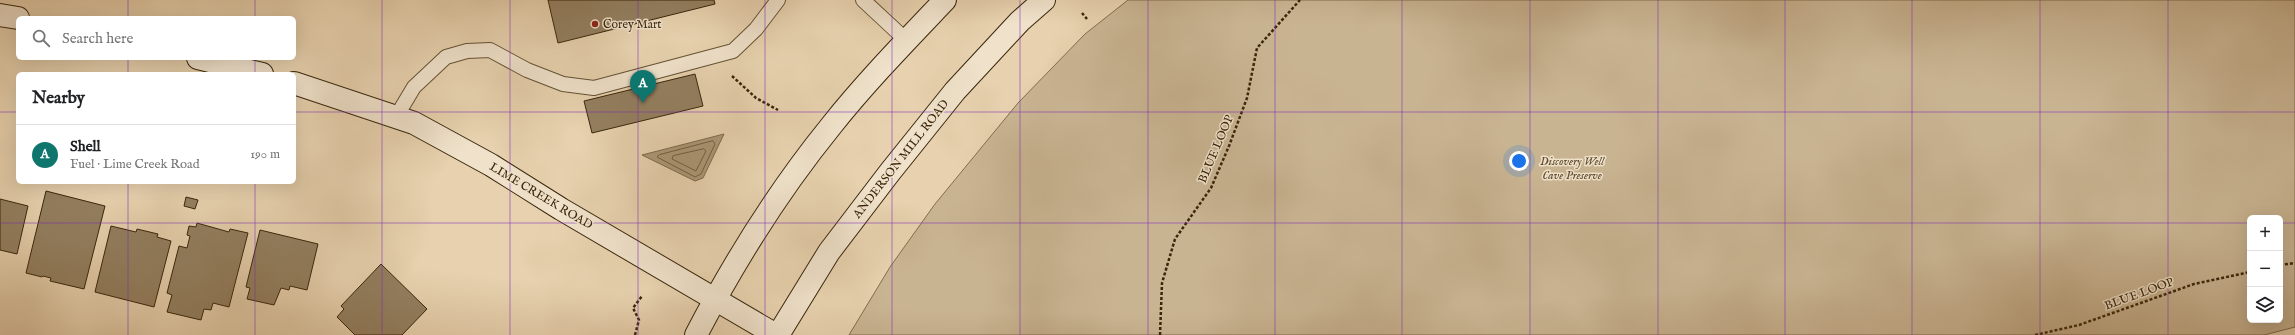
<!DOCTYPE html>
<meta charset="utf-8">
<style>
:root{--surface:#fff;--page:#f6f6f6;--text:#202124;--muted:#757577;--line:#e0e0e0;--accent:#0f766e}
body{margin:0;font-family:"IM FELL English",serif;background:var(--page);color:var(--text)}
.controls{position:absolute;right:12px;bottom:12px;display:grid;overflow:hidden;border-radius:6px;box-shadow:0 4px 16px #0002}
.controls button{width:36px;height:36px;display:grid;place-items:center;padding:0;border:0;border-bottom:1px solid var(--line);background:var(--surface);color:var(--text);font:20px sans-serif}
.you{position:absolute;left:1519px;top:161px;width:14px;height:14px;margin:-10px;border:3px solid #fff;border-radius:50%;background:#1a73e8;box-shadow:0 0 0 6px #1a73e833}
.badge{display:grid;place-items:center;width:26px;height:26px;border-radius:50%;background:var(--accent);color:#fff;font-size:13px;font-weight:700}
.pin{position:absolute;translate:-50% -33px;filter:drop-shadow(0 1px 2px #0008)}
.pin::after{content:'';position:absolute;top:21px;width:14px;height:12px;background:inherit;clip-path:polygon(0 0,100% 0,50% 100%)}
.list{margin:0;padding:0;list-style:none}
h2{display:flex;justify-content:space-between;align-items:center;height:52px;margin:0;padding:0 16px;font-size:17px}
h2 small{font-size:13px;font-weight:400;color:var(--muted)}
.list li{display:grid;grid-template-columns:26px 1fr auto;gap:12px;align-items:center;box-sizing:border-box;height:60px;padding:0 16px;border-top:1px solid var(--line)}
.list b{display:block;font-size:15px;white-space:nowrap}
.list p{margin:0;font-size:13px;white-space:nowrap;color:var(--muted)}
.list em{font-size:13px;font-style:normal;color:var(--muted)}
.icon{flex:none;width:22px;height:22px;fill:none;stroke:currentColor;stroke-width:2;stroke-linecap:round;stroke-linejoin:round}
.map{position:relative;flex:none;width:2295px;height:335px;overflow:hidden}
.search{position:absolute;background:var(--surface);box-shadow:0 4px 16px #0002;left:16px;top:16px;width:280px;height:44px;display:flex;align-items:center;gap:10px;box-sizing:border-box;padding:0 14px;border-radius:6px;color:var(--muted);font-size:15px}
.panel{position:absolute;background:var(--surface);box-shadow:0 4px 16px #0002;left:16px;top:72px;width:280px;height:112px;border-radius:6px}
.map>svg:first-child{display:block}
.green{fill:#c9b492;stroke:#816d4e;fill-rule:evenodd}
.water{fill:#ac9777;stroke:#7e6a4c}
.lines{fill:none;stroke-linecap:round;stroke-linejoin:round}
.shore{stroke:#725e41;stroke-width:1}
.building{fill:#937f60;stroke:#39260b}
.service-casing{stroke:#645134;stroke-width:16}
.secondary-casing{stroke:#39260b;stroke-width:24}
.path{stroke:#39260b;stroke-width:2.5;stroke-dasharray:3 2;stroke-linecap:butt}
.service{stroke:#efe1ca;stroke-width:14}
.secondary{stroke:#efe1ca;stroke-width:22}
.grid{fill:none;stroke:#7b2cbf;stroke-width:1;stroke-opacity:0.55}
.poi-dot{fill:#8f2418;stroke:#efe1ca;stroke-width:1.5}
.labels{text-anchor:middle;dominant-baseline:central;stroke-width:3;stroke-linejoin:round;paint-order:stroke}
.poi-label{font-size:12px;fill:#39260b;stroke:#efe1ca;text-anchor:start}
.street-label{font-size:12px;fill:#39260b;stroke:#efe1ca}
.park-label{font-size:12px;font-style:italic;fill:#5d4a2d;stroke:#efe1ca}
</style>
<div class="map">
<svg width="2295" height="335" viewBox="0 0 2295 335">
<rect width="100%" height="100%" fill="#e7d1ae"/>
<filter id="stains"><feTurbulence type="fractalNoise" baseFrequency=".005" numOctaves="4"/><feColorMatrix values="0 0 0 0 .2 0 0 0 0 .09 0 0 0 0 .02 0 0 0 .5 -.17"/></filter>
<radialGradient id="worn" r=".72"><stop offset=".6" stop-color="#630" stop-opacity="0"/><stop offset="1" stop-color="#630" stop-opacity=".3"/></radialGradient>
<!-- green -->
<path class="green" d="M1128 0H2295V327L2264 335H849L890 267 935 204 1018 103 1085 34ZM2250 218H2280V320H2250Z"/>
<!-- water -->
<polygon class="water" points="724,134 703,178 695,181 642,155"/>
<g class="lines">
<!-- shore -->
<g class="shore">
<polygon points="713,141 715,144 701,174 695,177 657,157 659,155"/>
<polygon points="704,149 706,151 696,171 672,159 673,156"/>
</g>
</g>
<!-- building -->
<g class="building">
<polygon points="548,0 714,0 715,4 558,43"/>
<polygon points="695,74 703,106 592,133 584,101"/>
<polygon points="46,191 105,206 84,289 50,281 51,278 43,276 42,277 26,273"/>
<polygon points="186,197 198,200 195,209 184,206"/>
<polygon points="0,199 28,206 17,254 0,250"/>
<polygon points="197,223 229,232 230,229 248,233 229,307 213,303 211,310 204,309 201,320 167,312 172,295 167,293 179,246 187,248 190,236 187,235 189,226 196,227"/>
<polygon points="111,226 136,232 137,229 158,234 157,237 171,241 154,307 95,292"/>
<polygon points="260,230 318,244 307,290 290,286 289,290 281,288 274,305 247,299 250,288 246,287"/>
<polygon points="381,264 427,309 402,335 355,335 337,317 344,309 341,306"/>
</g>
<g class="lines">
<!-- service casing -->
<g class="service-casing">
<g id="service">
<polyline points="863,0 906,40"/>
<polyline points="396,117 414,87 446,57 467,51 490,50 527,70 563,84 594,88 733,51 756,29 778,0"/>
</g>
</g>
<!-- secondary casing -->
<g class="secondary-casing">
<g id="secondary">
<polyline points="0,15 18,18"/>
<polyline points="198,58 262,74"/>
<polyline points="294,83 414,123 491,165 561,209 776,335"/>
<path d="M696 335C734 262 779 190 831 126 866 82 906 41 945 0"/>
<polyline points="778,335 829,252 890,172 955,91 1020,21 1044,0"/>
</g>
</g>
<!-- path -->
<g class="path">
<polyline points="1082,13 1087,19"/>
<polyline points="732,76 756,98 778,110"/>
<polyline points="2280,265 2295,263"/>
<polyline points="635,335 639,320 633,308 642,296"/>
<polyline points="1160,335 1162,283 1175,239 1211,188 1229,146 1247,98 1257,48 1300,0"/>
<polyline points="2035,335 2079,325 2194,284 2250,272"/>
</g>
<!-- service -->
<use href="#service" class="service"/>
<!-- secondary -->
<use href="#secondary" class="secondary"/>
</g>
<!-- grid -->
<path class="grid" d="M128 0V18M255 0V18M382 0V335M510 0V335M638 0V335M765 0V335M892 0V335M1020 0V335M1148 0V335M1275 0V335M1402 0V335M1530 0V335M1658 0V335M1785 0V335M1912 0V335M2040 0V335M2168 0V335M128 58V74M255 58V74M0 112H18M294 112H2295M128 182V335M255 182V335M0 223H2250M2280 223H2295"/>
<!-- markers -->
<circle class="poi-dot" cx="595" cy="24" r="4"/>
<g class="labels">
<!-- poi labels -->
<g class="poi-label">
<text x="603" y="24">Corey Mart</text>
</g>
<!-- street labels -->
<g class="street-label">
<text transform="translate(1216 149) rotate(-67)">BLUE LOOP</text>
<text transform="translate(901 159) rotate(-52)">ANDERSON MILL ROAD</text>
<text transform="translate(541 196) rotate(31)">LIME CREEK ROAD</text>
<text transform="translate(2139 294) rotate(-20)">BLUE LOOP</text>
</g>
<!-- park labels -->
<g class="park-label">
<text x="1572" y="161">Discovery Well<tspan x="1572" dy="14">Cave Preserve</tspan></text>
</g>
</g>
<rect width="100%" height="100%" filter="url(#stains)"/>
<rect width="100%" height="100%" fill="url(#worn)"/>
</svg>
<div class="controls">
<button>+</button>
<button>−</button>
<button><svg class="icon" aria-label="layers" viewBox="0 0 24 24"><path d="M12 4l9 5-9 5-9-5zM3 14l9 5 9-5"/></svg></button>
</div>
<div class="you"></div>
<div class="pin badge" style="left:643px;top:103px">A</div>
<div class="search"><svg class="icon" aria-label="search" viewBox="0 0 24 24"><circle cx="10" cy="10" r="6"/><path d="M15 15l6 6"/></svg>Search here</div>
<section class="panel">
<h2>Nearby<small></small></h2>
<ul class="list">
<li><span class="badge">A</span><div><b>Shell</b><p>Fuel · Lime Creek Road</p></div><em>190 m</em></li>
</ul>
</section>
</div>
